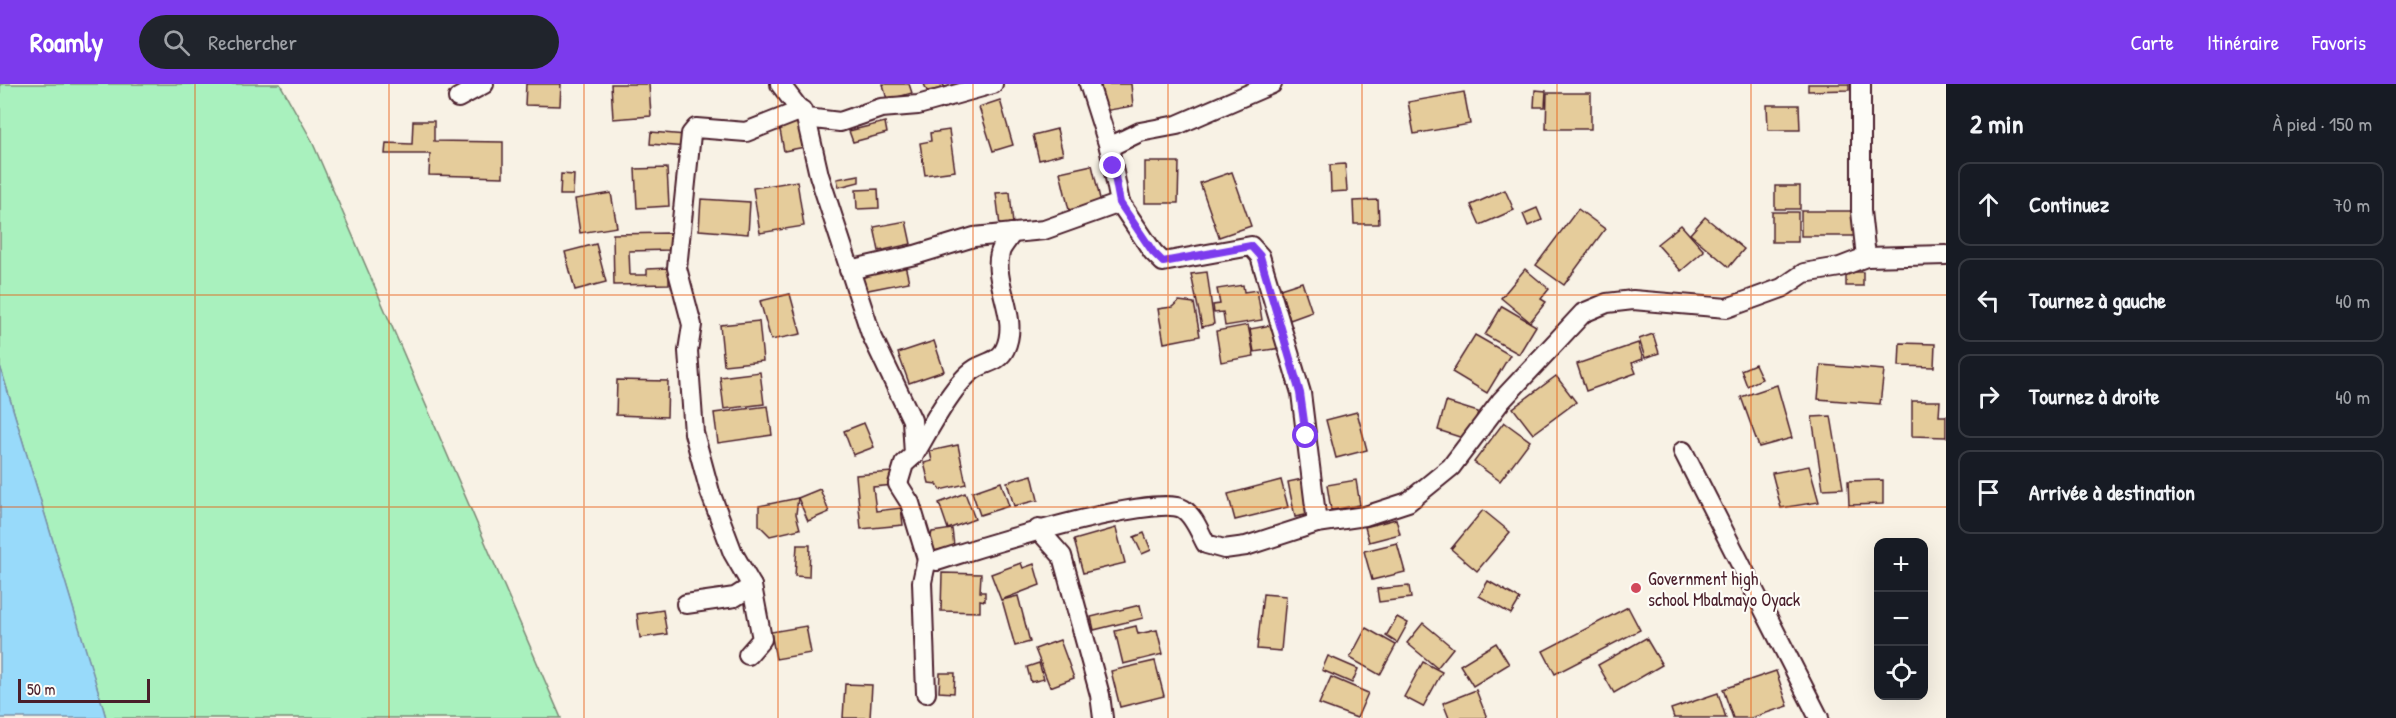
<!DOCTYPE html>
<html lang="fr">
<meta charset="utf-8">
<style>
:root{--surface:#171b24;--page:#20242c;--text:#f1f3f6;--muted:#9ea1a6;--line:#363941;--accent:#7c3aed}
body{margin:0;font-family:"Patrick Hand",sans-serif;background:var(--page);color:var(--text)}
.controls{position:absolute;right:18px;bottom:18px;display:grid;overflow:hidden;border-radius:12px;box-shadow:0 6px 24px #0002}
.controls button{width:54px;height:54px;display:grid;place-items:center;padding:0;border:0;border-bottom:2px solid var(--line);background:var(--surface);color:var(--text);font:30px sans-serif}
.scale{position:absolute;left:18px;bottom:15px;width:132px;box-sizing:border-box;padding-left:6px;border:3px solid #4a1f2b;border-top:0;font-size:16px;line-height:21px;white-space:nowrap;color:#4a1f2b;-webkit-text-stroke:4px #fdfcf7;paint-order:stroke}
.stop{position:absolute;width:18px;height:18px;margin:-14px;border:4px solid #7c3aed;border-radius:50%;background:#fff}
.stop.end{background:#7c3aed;border-color:#fff;box-shadow:0 2px 6px #0008}
.list{margin:0;padding:0;list-style:none}
h2{display:flex;justify-content:space-between;align-items:center;height:78px;margin:0;padding:0 24px;font-size:26px}
h2 small{font-size:20px;font-weight:400;color:var(--muted)}
.list li{display:grid;grid-template-columns:39px 1fr auto;gap:18px;align-items:center;box-sizing:border-box;height:84px;margin:0 12px 12px;padding:0 12px;border:2px solid var(--line);border-radius:12px}
.list b{display:block;font-size:22px;white-space:nowrap}
.list em{font-size:20px;font-style:normal;color:var(--muted)}
.icon{flex:none;width:33px;height:33px;fill:none;stroke:currentColor;stroke-width:2;stroke-linecap:round;stroke-linejoin:round}
.map{position:relative;flex:none;width:1946px;height:634px;overflow:hidden}
header{display:flex;align-items:center;gap:36px;box-sizing:border-box;height:84px;padding:0 30px;background:var(--accent);color:#fff}
header strong{font-size:28px}
nav{display:flex;gap:33px;margin-inline-start:auto;font-size:21px}
.search{width:420px;height:54px;background:var(--page);display:flex;align-items:center;gap:15px;box-sizing:border-box;padding:0 21px;border-radius:33px;color:var(--muted);font-size:22px}
main{display:flex}
aside{flex:1;background:var(--surface)}
.map>svg:first-child{display:block}
.green{fill:#a9f1be;stroke:#7a8874;stroke-width:1.5}
.water{fill:#98dafa;stroke:#798fa7;stroke-width:1.5}
.building{fill:#e5cc9b;stroke:#4a1f2b;stroke-width:1.5}
.lines{fill:none;stroke-linecap:round;stroke-linejoin:round}
.minor-casing{stroke:#4a1f2b;stroke-width:22}
.minor{stroke:#fdfcf7;stroke-width:18}
.route{stroke:#7c3aed;stroke-width:8}
.grid{fill:none;stroke:#e8590c;stroke-width:1.5;stroke-opacity:0.55}
.poi-dot{fill:#d1495b;stroke:#fdfcf7;stroke-width:2}
.labels{text-anchor:middle;dominant-baseline:central;stroke-width:4.5;stroke-linejoin:round;paint-order:stroke}
.poi-label{font-size:18px;fill:#4a1f2b;stroke:#fdfcf7;text-anchor:start}
</style>
<header>
<strong>Roamly</strong>
<div class="search"><svg class="icon" aria-label="search" viewBox="0 0 24 24"><circle cx="10" cy="10" r="6"/><path d="M15 15l6 6"/></svg>Rechercher</div>
<nav><a>Carte</a><a>Itinéraire</a><a>Favoris</a></nav>
</header>
<main>
<div class="map">
<svg width="1946" height="634" viewBox="0 0 1946 634">
<rect width="100%" height="100%" fill="#f8f2e5"/>
<filter id="ink" filterUnits="userSpaceOnUse"><feTurbulence type="fractalNoise" baseFrequency=".0167" numOctaves="2"/><feDisplacementMap in="SourceGraphic" scale="12" xChannelSelector="R" yChannelSelector="G"/><feConvolveMatrix kernelMatrix="1 2 1 2 8 2 1 2 1" color-interpolation-filters="sRGB"/></filter>
<g filter="url(#ink)">
<!-- green -->
<polygon class="green" points="0,0 280,0 311,55 561,634 106,634 0,282"/>
<!-- water -->
<polygon class="water" points="0,282 101,616 106,634 0,634"/>
<!-- building -->
<g class="building">
<polygon points="526,0 561,0 560,22 525,21"/>
<polygon points="611,0 649,0 651,32 613,35"/>
<polygon points="883,0 909,0 912,9 887,16"/>
<polygon points="924,0 943,0 945,4 927,7"/>
<polygon points="1101,0 1131,0 1133,22 1104,27"/>
<polygon points="1808,0 1849,0 1849,6 1808,7"/>
<polygon points="1535,6 1546,7 1545,23 1534,23"/>
<polygon points="1464,8 1470,40 1414,50 1408,18"/>
<polygon points="1547,9 1591,9 1591,45 1546,45"/>
<polygon points="1000,16 1013,61 993,67 979,23"/>
<polygon points="1767,21 1799,21 1800,46 1768,46"/>
<polygon points="805,36 810,62 784,67 779,41"/>
<polygon points="413,37 434,37 434,57 503,58 503,93 429,91 430,70 385,70 386,59 412,60"/>
<polygon points="885,38 887,49 853,58 849,47"/>
<polygon points="1057,45 1063,70 1039,76 1033,51"/>
<polygon points="949,46 955,87 925,91 920,59 931,57 930,49"/>
<polygon points="651,48 686,51 686,63 650,60"/>
<polygon points="1145,78 1179,78 1178,119 1145,119"/>
<polygon points="1345,80 1347,107 1331,108 1330,81"/>
<polygon points="1092,81 1101,119 1069,126 1060,88"/>
<polygon points="667,84 669,122 637,124 635,85"/>
<polygon points="1232,88 1251,142 1219,153 1200,99"/>
<polygon points="561,90 574,91 573,111 560,111"/>
<polygon points="859,91 859,98 839,103 837,95"/>
<polygon points="797,97 804,142 760,149 753,104"/>
<rect x="1775" y="102" width="25" height="23"/>
<polygon points="878,105 879,124 857,125 856,106"/>
<polygon points="1505,106 1514,126 1480,141 1471,121"/>
<polygon points="1010,108 1013,141 1000,142 996,109"/>
<polygon points="611,109 617,143 580,149 575,115"/>
<polygon points="701,115 750,118 748,150 699,146"/>
<polygon points="1378,116 1379,140 1354,140 1353,117"/>
<polygon points="1537,124 1542,136 1528,142 1523,130"/>
<polygon points="1578,125 1605,145 1564,201 1536,181"/>
<rect x="1801" y="127" width="53" height="25"/>
<rect x="1772" y="128" width="26" height="30"/>
<polygon points="1705,133 1744,165 1729,183 1690,150"/>
<polygon points="906,137 911,160 879,167 874,143"/>
<polygon points="1681,141 1704,167 1681,187 1657,160"/>
<polygon points="670,149 670,166 629,167 630,191 647,191 647,185 669,184 669,200 614,201 613,150"/>
<polygon points="596,160 606,198 575,206 565,168"/>
<polygon points="905,181 909,198 863,207 860,190"/>
<polygon points="1525,185 1549,205 1541,215 1546,218 1530,238 1501,214"/>
<polygon points="1207,188 1214,240 1202,243 1191,190"/>
<rect x="1846" y="188" width="17" height="14"/>
<polygon points="1302,198 1312,228 1290,236 1280,205"/>
<polygon points="1243,201 1244,208 1257,206 1262,236 1225,242 1223,228 1214,229 1213,221 1220,220 1217,205"/>
<polygon points="790,210 801,250 771,256 760,217"/>
<polygon points="1179,217 1194,219 1200,252 1164,259 1158,225 1172,223"/>
<polygon points="1502,222 1536,242 1519,270 1485,251"/>
<polygon points="759,237 763,277 724,281 720,241"/>
<polygon points="1277,240 1281,264 1254,268 1250,245"/>
<polygon points="1248,241 1254,272 1221,278 1216,247"/>
<polygon points="1653,250 1659,269 1645,274 1639,255"/>
<polygon points="1475,251 1510,271 1487,309 1452,288"/>
<polygon points="934,257 944,287 909,299 898,269"/>
<polygon points="1638,259 1643,275 1632,279 1636,289 1586,307 1577,280"/>
<polygon points="1900,259 1935,260 1934,283 1899,282"/>
<polygon points="1755,280 1762,295 1747,302 1741,286"/>
<polygon points="1821,281 1884,286 1880,320 1818,315"/>
<polygon points="760,288 764,320 724,325 720,293"/>
<polygon points="1556,292 1576,318 1533,350 1513,324"/>
<polygon points="617,296 668,297 667,333 616,331"/>
<polygon points="1777,301 1792,354 1759,363 1741,313"/>
<polygon points="1912,317 1940,317 1939,332 1946,332 1946,353 1912,352"/>
<polygon points="1446,318 1478,328 1469,356 1438,346"/>
<polygon points="768,322 772,351 718,359 714,329"/>
<polygon points="1357,328 1367,366 1336,374 1326,336"/>
<polygon points="1831,332 1843,404 1823,405 1812,333"/>
<polygon points="1504,338 1530,357 1500,397 1474,378"/>
<polygon points="864,339 874,363 853,371 844,347"/>
<polygon points="958,361 966,400 940,406 937,400 929,399 924,379 932,377 930,367"/>
<polygon points="1809,382 1819,418 1781,424 1772,389"/>
<polygon points="892,388 894,401 873,403 876,427 901,424 903,441 861,445 856,391"/>
<polygon points="1032,391 1038,416 1014,422 1007,398"/>
<polygon points="1307,394 1315,429 1295,433 1288,398"/>
<polygon points="1281,396 1288,423 1235,436 1228,410"/>
<polygon points="1356,396 1360,421 1331,426 1327,401"/>
<polygon points="1883,396 1883,420 1849,421 1848,397"/>
<polygon points="1001,398 1009,422 980,431 972,408"/>
<polygon points="820,405 829,428 808,437 798,414"/>
<polygon points="965,409 975,435 948,445 939,419"/>
<polygon points="798,414 796,430 800,445 770,452 759,441 759,422"/>
<polygon points="1483,426 1510,448 1477,487 1451,465"/>
<polygon points="1396,435 1400,450 1369,458 1365,443"/>
<polygon points="1116,444 1125,479 1083,489 1074,456"/>
<polygon points="952,445 954,462 935,467 929,459 932,448"/>
<polygon points="1144,449 1151,466 1142,470 1134,453"/>
<polygon points="1397,459 1405,488 1372,496 1364,467"/>
<polygon points="797,461 810,461 809,493 795,492"/>
<polygon points="1021,479 1023,484 1034,480 1040,501 1001,516 991,490"/>
<polygon points="942,489 981,490 980,508 985,508 985,517 980,516 980,528 941,527"/>
<polygon points="1488,497 1520,515 1511,530 1479,512"/>
<polygon points="1409,502 1411,514 1379,518 1377,505"/>
<polygon points="1263,510 1286,512 1281,567 1257,565"/>
<polygon points="1018,512 1030,558 1015,562 1002,516"/>
<polygon points="1140,521 1143,534 1094,546 1091,533"/>
<polygon points="1628,523 1640,546 1555,590 1543,567"/>
<polygon points="663,526 667,550 640,554 637,530"/>
<polygon points="1397,533 1408,539 1397,559 1386,552"/>
<polygon points="1423,539 1453,564 1437,584 1407,559"/>
<polygon points="806,542 811,569 776,575 771,548"/>
<polygon points="1136,542 1138,550 1157,546 1163,570 1123,580 1115,547"/>
<polygon points="1366,544 1396,561 1380,591 1350,574"/>
<polygon points="1646,554 1662,581 1614,609 1598,581"/>
<polygon points="1060,556 1074,594 1050,603 1035,565"/>
<polygon points="1496,559 1509,580 1473,602 1460,581"/>
<polygon points="1328,572 1358,585 1352,599 1322,586"/>
<polygon points="1155,577 1164,612 1120,623 1111,587"/>
<polygon points="1423,578 1442,588 1423,623 1404,613"/>
<polygon points="1039,579 1044,595 1031,598 1027,583"/>
<polygon points="1776,587 1788,622 1751,634 1733,634 1723,605"/>
<polygon points="940,589 955,589 954,609 939,608"/>
<polygon points="1331,593 1368,609 1357,634 1319,620"/>
<polygon points="845,600 872,601 870,634 843,634"/>
<polygon points="1476,606 1487,634 1449,634 1443,619"/>
<polygon points="1718,609 1726,634 1674,634 1671,625"/>
</g>
<g class="lines">
<!-- minor casing -->
<g class="minor-casing">
<g id="minor">
<path d="M780 0 806 34 819 91 871 250 912 336 914 371 904 380 898 400 910 419 927 475 937 477C974 465 1156 408 1183 425 1194 432 1200 449 1206 460L1224 465 1246 462 1317 439 1365 432 1408 418 1451 383 1501 317 1583 229 1607 219 1633 216 1727 224 1782 204 1804 189 1840 183 1866 173 1946 171"/>
<polyline points="1089,0 1109,63 1120,119 1153,168 1163,178 1251,162 1260,172 1301,309 1317,439"/>
<polyline points="1861,0 1861,127 1866,173"/>
<polyline points="458,14 484,0"/>
<polyline points="806,34 840,38 881,24 918,21 993,0"/>
<polyline points="1109,63 1140,48 1177,41 1272,0"/>
<polyline points="849,186 915,171 974,153 1044,146 1120,119"/>
<polyline points="1683,367 1819,634"/>
<path d="M914 371C928 348 953 299 975 285 986 278 999 278 1005 265 1020 233 992 200 1000 169 1001 163 1009 155 1012 149"/>
<polyline points="1038,445 1062,472 1100,611 1103,634"/>
<polyline points="686,520 735,513 752,502"/>
<polyline points="748,571 762,555 752,502 733,469 710,408 694,349 688,267 692,241 677,184 691,50 696,44 746,48 802,26"/>
<polyline points="926,609 922,498 927,475"/>
</g>
</g>
<!-- minor -->
<use href="#minor" class="minor"/>
</g>
</g>
<g class="lines" filter="url(#ink)">
<!-- route -->
<polyline class="route" points="1113,82 1120,119 1153,168 1163,178 1251,162 1260,172 1300,309 1306,352"/>
</g>
<!-- grid -->
<path class="grid" d="M195 0V634M389 0V634M584 0V634M778 0V634M973 0V634M1168 0V634M1362 0V634M1557 0V634M1751 0V634M0 211H1946M0 423H1946"/>
<!-- markers -->
<circle class="poi-dot" cx="1636" cy="504" r="6"/>
<g class="labels">
<!-- poi labels -->
<g class="poi-label">
<text x="1648" y="494">Government high<tspan x="1648" dy="21">school Mbalmayo Oyack</tspan></text>
</g>
</g>
</svg>
<div class="controls">
<button>+</button>
<button>−</button>
<button><svg class="icon" aria-label="locate" viewBox="0 0 24 24"><circle cx="12" cy="12" r="6"/><path d="M12 2v4M12 18v4M2 12h4M18 12h4"/></svg></button>
</div>
<div class="scale">50 m</div>
<div class="stop" style="left:1306px;top:352px"></div>
<div class="stop end" style="left:1113px;top:82px"></div>
</div>
<aside>
<h2>2 min<small>À pied · 150 m</small></h2>
<ul class="list">
<li><svg class="icon" aria-label="ahead" viewBox="0 0 24 24"><path d="M12 20V5M6 11l6-6 6 6"/></svg><div><b>Continuez</b></div><em>70 m</em></li>
<li><svg class="icon" aria-label="left" viewBox="0 0 24 24"><path d="M17 20v-9H6M10 6l-5 5 5 5"/></svg><div><b>Tournez à gauche</b></div><em>40 m</em></li>
<li><svg class="icon" aria-label="right" viewBox="0 0 24 24"><path d="M7 20v-9h11M14 6l5 5-5 5"/></svg><div><b>Tournez à droite</b></div><em>40 m</em></li>
<li><svg class="icon" aria-label="arrive" viewBox="0 0 24 24"><path d="M6 21V4h12l-3 4 3 4H6"/></svg><div><b>Arrivée à destination</b></div></li>
</ul>
</aside>
</main>
